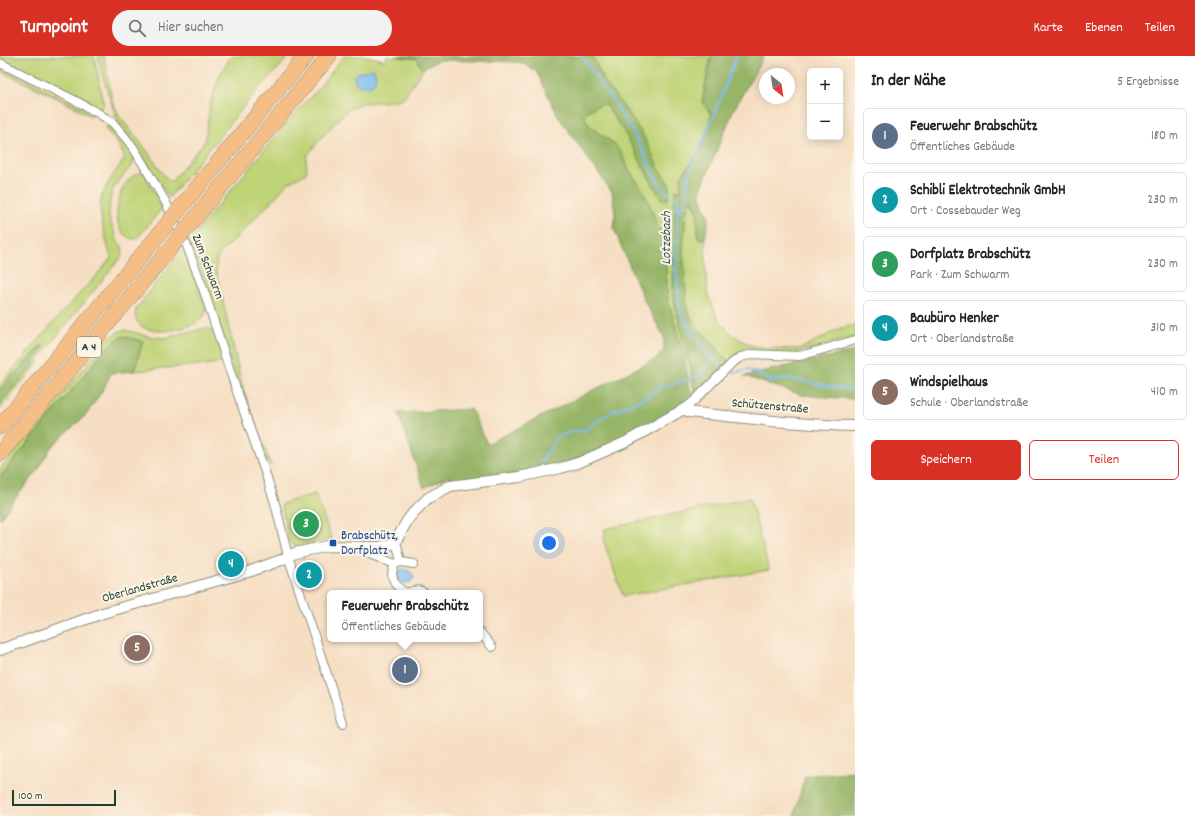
<!DOCTYPE html>
<html lang="de">
<meta charset="utf-8">
<style>
:root{--surface:#fff;--page:#f2f2f2;--text:#222;--muted:#767676;--line:#e0e0e0;--accent:#d93025}
body{margin:0;font-family:Dekko,sans-serif;background:var(--page);color:var(--text)}
.controls{position:absolute;right:12px;top:12px;display:grid;overflow:hidden;border-radius:6px;box-shadow:0 2px 10px #0003}
.controls button{width:36px;height:36px;display:grid;place-items:center;padding:0;border:0;border-bottom:1px solid var(--line);background:var(--surface);color:var(--text);font:20px sans-serif}
.compass{position:absolute;left:759px;top:12px;width:36px;height:36px;border-radius:50%;background:var(--surface);box-shadow:0 2px 10px #0003;rotate:150deg}
.scale{position:absolute;left:12px;bottom:10px;width:104px;box-sizing:border-box;padding-left:4px;border:2px solid #1f3d34;border-top:0;font-size:11px;line-height:14px;white-space:nowrap;color:#1f3d34;-webkit-text-stroke:3px #fcf5e5;paint-order:stroke}
.you{position:absolute;left:549px;top:487px;width:14px;height:14px;margin:-10px;border:3px solid #fff;border-radius:50%;background:#1a73e8;box-shadow:0 0 0 6px #1a73e833}
.badge{display:grid;place-items:center;width:26px;height:26px;border-radius:50%;background:var(--accent);color:#fff;font-size:13px;font-weight:700}
.pin{position:absolute;translate:-50% -50%;border:2px solid #fff;box-shadow:0 1px 4px #0006}
.popup{position:absolute;left:327px;top:534px;width:156px;height:52px;box-sizing:border-box;display:grid;place-content:center;border-radius:6px;background:var(--surface);filter:drop-shadow(0 1px 3px #0005);font-size:13px;white-space:nowrap;color:var(--muted)}
.popup b{font-size:15px;color:var(--text)}
.popup::after{content:'';position:absolute;left:50%;top:100%;margin-left:-8px;border:8px solid transparent;border-top-color:var(--surface)}
.list{margin:0;padding:0;list-style:none}
h2{display:flex;justify-content:space-between;align-items:center;height:52px;margin:0;padding:0 16px;font-size:17px}
h2 small{font-size:13px;font-weight:400;color:var(--muted)}
.list li{display:grid;grid-template-columns:26px 1fr auto;gap:12px;align-items:center;box-sizing:border-box;height:56px;margin:0 8px 8px;padding:0 8px;border:1px solid var(--line);border-radius:6px}
.list b{display:block;font-size:15px;white-space:nowrap}
.list p{margin:0;font-size:13px;white-space:nowrap;color:var(--muted)}
.list em{font-size:13px;font-style:normal;color:var(--muted)}
.actions{display:flex;gap:8px;padding:12px 16px}
.actions a{flex:1;padding:9px 0;border:1px solid var(--accent);border-radius:6px;text-align:center;font-size:14px;color:var(--accent)}
.actions .main{background:var(--accent);color:#fff}
.icon{flex:none;width:22px;height:22px;fill:none;stroke:currentColor;stroke-width:2;stroke-linecap:round;stroke-linejoin:round}
.map{position:relative;flex:none;width:855px;height:760px;overflow:hidden}
header{display:flex;align-items:center;gap:24px;box-sizing:border-box;height:56px;padding:0 20px;background:var(--accent);color:#fff}
header strong{font-size:19px}
nav{display:flex;gap:22px;margin-inline-start:auto;font-size:14px}
.search{width:280px;height:36px;background:var(--page);display:flex;align-items:center;gap:10px;box-sizing:border-box;padding:0 14px;border-radius:22px;color:var(--muted);font-size:15px}
main{display:flex}
aside{flex:1;background:var(--surface)}
.map>svg:first-child{display:block}
.green{fill:#bfd377;stroke:#6f8856}
.forest{fill:#97b568;stroke:#5b794e}
.water{fill:#80bdf3;stroke:#507d94}
.lines{fill:none;stroke-linecap:round;stroke-linejoin:round}
.stream{stroke:#80bdf3;stroke-width:2}
.minor-casing{stroke:#8a8e7c;stroke-width:10}
.tertiary-casing{stroke:#8a8e7c;stroke-width:12}
.motorway-casing{stroke:#8a8e7c;stroke-width:16}
.minor{stroke:#fff;stroke-width:8}
.tertiary{stroke:#fff;stroke-width:10}
.motorway{stroke:#f6be87;stroke-width:15}
.motorway-bridge-casing{stroke:#8a8e7c;stroke-width:16;stroke-linecap:butt}
.motorway-bridge{stroke:#f6be87;stroke-width:15}
.transit-dot{fill:#1a4fb4;stroke:#fcf5e5;stroke-width:1.5}
.labels{text-anchor:middle;dominant-baseline:central;stroke-width:4;stroke-linejoin:round;paint-order:stroke}
.shield{fill:#fcf5e5;stroke:#617469;stroke-width:1}
.shield-label{font-size:12px;font-weight:bold;fill:#1f3d34}
.street-label{font-size:13px;fill:#1f3d34;stroke:#fcf5e5}
.transit-label{font-size:13px;fill:#164399;stroke:#fcf5e5;text-anchor:start}
.water-label{font-size:14px;font-style:italic;fill:#375d64;stroke:#fcf5e5}
</style>
<header>
<strong>Turnpoint</strong>
<div class="search"><svg class="icon" aria-label="search" viewBox="0 0 24 24"><circle cx="10" cy="10" r="6"/><path d="M15 15l6 6"/></svg>Hier suchen</div>
<nav><a>Karte</a><a>Ebenen</a><a>Teilen</a></nav>
</header>
<main>
<div class="map">
<svg width="855" height="760" viewBox="0 0 855 760">
<rect width="100%" height="100%" fill="#fcf5e5"/>
<filter id="ink" filterUnits="userSpaceOnUse"><feTurbulence type="fractalNoise" baseFrequency=".025" numOctaves="2"/><feDisplacementMap in="SourceGraphic" scale="8" xChannelSelector="R" yChannelSelector="G"/><feConvolveMatrix kernelMatrix="1 2 1 2 8 2 1 2 1" color-interpolation-filters="sRGB"/></filter>
<filter id="wash" filterUnits="userSpaceOnUse"><feTurbulence type="fractalNoise" baseFrequency=".012" numOctaves="4" result="noise"/><feDisplacementMap in="SourceGraphic" scale="16" xChannelSelector="R" yChannelSelector="G"/><feGaussianBlur stdDeviation="0.9" result="paint"/><feColorMatrix in="noise" values="0 0 0 0 0 0 0 0 0 0 0 0 0 0 0 0 0 1.4 0 .05"/><feComposite in="paint" operator="in"/></filter>
<g filter="url(#wash)">
<rect width="100%" height="100%" fill="#f6dec3"/>
<!-- green -->
<g class="green">
<polygon points="0,0 94,0 104,49 100,53 95,51 0,4"/>
<polygon points="98,0 104,0 112,45 120,61 145,92 163,118 171,126 205,85 210,48 220,19 231,0 288,0 285,3 286,4 254,38 169,142 140,95 117,64 103,22"/>
<polygon points="344,0 367,0 386,5 387,0 417,3 421,11 423,13 404,41 395,45 361,47 345,56 322,81 306,101 307,114 305,118 288,127 248,170 223,194 217,203 216,215 243,333 271,410 264,402 229,301 205,224 189,185 294,58 319,32"/>
<path d="M592 0H711L702 46 711 58 709 71 701 92 681 121V131L679 137 676 134 673 240 688 303 685 304 668 243 665 200 666 178 657 172C653 155 645 139 636 124 633 118 628 114 626 108 623 103 622 96 618 92 608 80 587 75 584 58 590 52 598 50 605 47L623 74 670 130 659 113 621 47 606 28Z"/>
<polygon points="0,11 93,57 91,60 51,39 0,15"/>
<path d="M104 70 107 72 110 70C121 75 128 90 135 100L132 110 118 125 113 133 110 144 109 162 117 184 122 190 123 196 122 200 38 303 39 306 0 353V348L34 308 33 304 44 290 42 289 16 316 0 334V329L64 254 97 219 111 202C107 187 98 159 101 144 104 129 117 115 125 102L119 90Z"/>
<path d="M141 116 144 118 148 122 147 124 162 150V152L137 183C107 184 113 124 141 116Z"/>
<polygon points="692,146 697,154 698,182 705,183 706,216 708,239 719,265 734,280 750,289 766,292 800,293 841,272 855,269 855,281 797,297 747,296 746,294 742,294 740,297 733,301 733,304 730,307 697,271 687,254 683,193 686,156 688,147"/>
<path d="M184 192 206 253C206 256 205 259 203 261 190 276 129 286 136 253Z"/>
<path d="M206 272 210 273 214 276 224 307 134 315 143 285C123 281 127 277 109 289L0 421V413L110 281 120 275 125 274 151 281 164 282Z"/>
<polygon points="315,438 332,483 295,491 289,485 281,448"/>
<polygon points="750,442 769,514 623,540 604,486 605,473"/>
</g>
<!-- forest -->
<g class="forest">
<path d="M397 0H592L606 28 621 47 642 77 659 113 670 130 668 144 662 143 658 138 623 74 605 48C598 50 590 52 584 58 586 75 608 80 618 92 622 96 623 103 626 108 628 114 633 119 636 124 647 140 652 152 657 172L666 178 665 200 668 243 685 304 692 343 652 368 599 396 534 415 451 427 449 420 424 432 398 357 471 353 487 388 657 302 664 294V281L645 246 614 173 615 157 612 136 558 60 541 25 536 15 520 6 439 4 427 10 423 13 421 11 417 3Z"/>
<polygon points="711,0 764,0 733,55 700,135 704,151 709,161 705,183 698,182 697,154 693,146 688,147 686,156 683,193 687,254 697,271 730,307 695,339 688,303 673,240 675,134 680,136 681,131 681,121 701,92 709,71 711,58 702,46"/>
<polygon points="125,280 134,283 143,285 134,315 111,317 104,332 86,359 52,390 36,417 20,436 0,463 0,421 109,289 120,281"/>
<polygon points="43,289 44,290 33,304 34,308 0,348 0,334 16,316"/>
<polygon points="855,295 855,342 852,343 802,339 744,320"/>
<polygon points="855,715 855,760 794,760 805,720"/>
</g>
<!-- water -->
<g class="water">
<path d="M373 13C376 17 376 21 375 26 367 33 354 32 354 20L358 17Z"/>
<path d="M403 513C409 514 412 516 414 522L411 526C404 529 396 525 397 516Z"/>
</g>
<g class="lines">
<!-- stream -->
<g class="stream">
<path d="M582 0C599 27 619 52 635 80 645 96 650 117 662 131 666 136 672 140 677 142L676 217 680 255 692 278 704 294 720 309"/>
<polyline points="677,156 685,148 689,116 715,56 737,0"/>
<polyline points="734,317 747,313 772,325 786,322 849,334 855,333"/>
<polyline points="541,406 556,382 573,375 586,374 596,366 615,354 647,341 663,329 675,328 701,319 712,301"/>
</g>
</g>
</g>
<g filter="url(#ink)">
<g class="lines">
<!-- minor casing -->
<g class="minor-casing">
<g id="minor">
<polyline points="0,7 72,43 98,57 113,67 124,80 133,91 165,145 187,190 204,235 233,324 265,416 275,447 288,500 343,667"/>
<polyline points="684,353 695,344 732,307 741,301 753,298 799,300 807,298 855,284"/>
<polyline points="363,491 367,497 395,508 401,506 396,485"/>
<polyline points="401,506 414,508"/>
<path d="M395 508C394 511 392 515 392 518 393 526 400 537 409 536 416 535 418 532 424 537"/>
<polyline points="480,576 492,591"/>
</g>
</g>
<!-- tertiary casing -->
<g class="tertiary-casing">
<path id="tertiary" d="M0 594 103 557 251 515 281 504 295 497 328 490 363 491H379L392 488 396 485 407 465 413 457 428 442 450 430 519 421 561 412 578 407 626 386 684 353 689 356C744 362 800 369 855 370"/>
</g>
<!-- motorway casing -->
<g class="motorway-casing">
<g id="motorway">
<polyline points="177,156 306,0"/>
<polyline points="186,173 329,0"/>
<polyline points="0,371 169,166"/>
<polyline points="0,398 178,183"/>
</g>
</g>
<!-- minor -->
<use href="#minor" class="minor"/>
<!-- tertiary -->
<use href="#tertiary" class="tertiary"/>
<!-- motorway -->
<use href="#motorway" class="motorway"/>
<!-- motorway-bridge casing -->
<g class="motorway-bridge-casing">
<g id="motorway-bridge">
<polyline points="169,166 177,156"/>
<polyline points="178,183 186,173"/>
</g>
</g>
<!-- motorway-bridge -->
<use href="#motorway-bridge" class="motorway-bridge"/>
</g>
</g>
<!-- markers -->
<rect class="transit-dot" x="329" y="483" width="8" height="8" rx="2"/>
<g class="labels">
<!-- shield labels -->
<rect class="shield" x="77" y="281" width="24" height="20" rx="3"/>
<g class="shield-label">
<text x="89" y="291">A 4</text>
</g>
<!-- street labels -->
<g class="street-label">
<text transform="translate(207 211) rotate(69)">Zum Schwarm</text>
<text transform="translate(770 351) rotate(5)">Schützenstraße</text>
<text transform="translate(140 533) rotate(-16)">Oberlandstraße</text>
</g>
<!-- transit labels -->
<g class="transit-label">
<text x="341" y="480">Brabschütz,<tspan x="341" dy="15">Dorfplatz</tspan></text>
</g>
<!-- water labels -->
<g class="water-label">
<text transform="translate(667 182) rotate(-90)">Lotzebach</text>
</g>
</g>
</svg>
<div class="controls">
<button>+</button>
<button>−</button>
</div>
<svg class="compass" viewBox="-18 -18 36 36"><path d="M0-13l5 13h-10z" fill="#e53935"/><path d="M0 13l5-13h-10z" fill="#767676"/></svg>
<div class="scale">100 m</div>
<div class="you"></div>
<div class="pin badge" style="left:405px;top:614px;background:#5c6f8a">1</div>
<div class="popup"><b>Feuerwehr Brabschütz</b>Öffentliches Gebäude</div>
<div class="pin badge" style="left:309px;top:519px;background:#0f9aa8">2</div>
<div class="pin badge" style="left:306px;top:468px;background:#2e9e5b">3</div>
<div class="pin badge" style="left:231px;top:508px;background:#0f9aa8">4</div>
<div class="pin badge" style="left:137px;top:592px;background:#8d6e63">5</div>
</div>
<aside>
<h2>In der Nähe<small>5 Ergebnisse</small></h2>
<ul class="list">
<li><span class="badge" style="background:#5c6f8a">1</span><div><b>Feuerwehr Brabschütz</b><p>Öffentliches Gebäude</p></div><em>180 m</em></li>
<li><span class="badge" style="background:#0f9aa8">2</span><div><b>Schibli Elektrotechnik GmbH</b><p>Ort · Cossebauder Weg</p></div><em>230 m</em></li>
<li><span class="badge" style="background:#2e9e5b">3</span><div><b>Dorfplatz Brabschütz</b><p>Park · Zum Schwarm</p></div><em>230 m</em></li>
<li><span class="badge" style="background:#0f9aa8">4</span><div><b>Baubüro Henker</b><p>Ort · Oberlandstraße</p></div><em>310 m</em></li>
<li><span class="badge" style="background:#8d6e63">5</span><div><b>Windspielhaus</b><p>Schule · Oberlandstraße</p></div><em>410 m</em></li>
</ul>
<div class="actions"><a class="main">Speichern</a><a>Teilen</a></div>
</aside>
</main>
